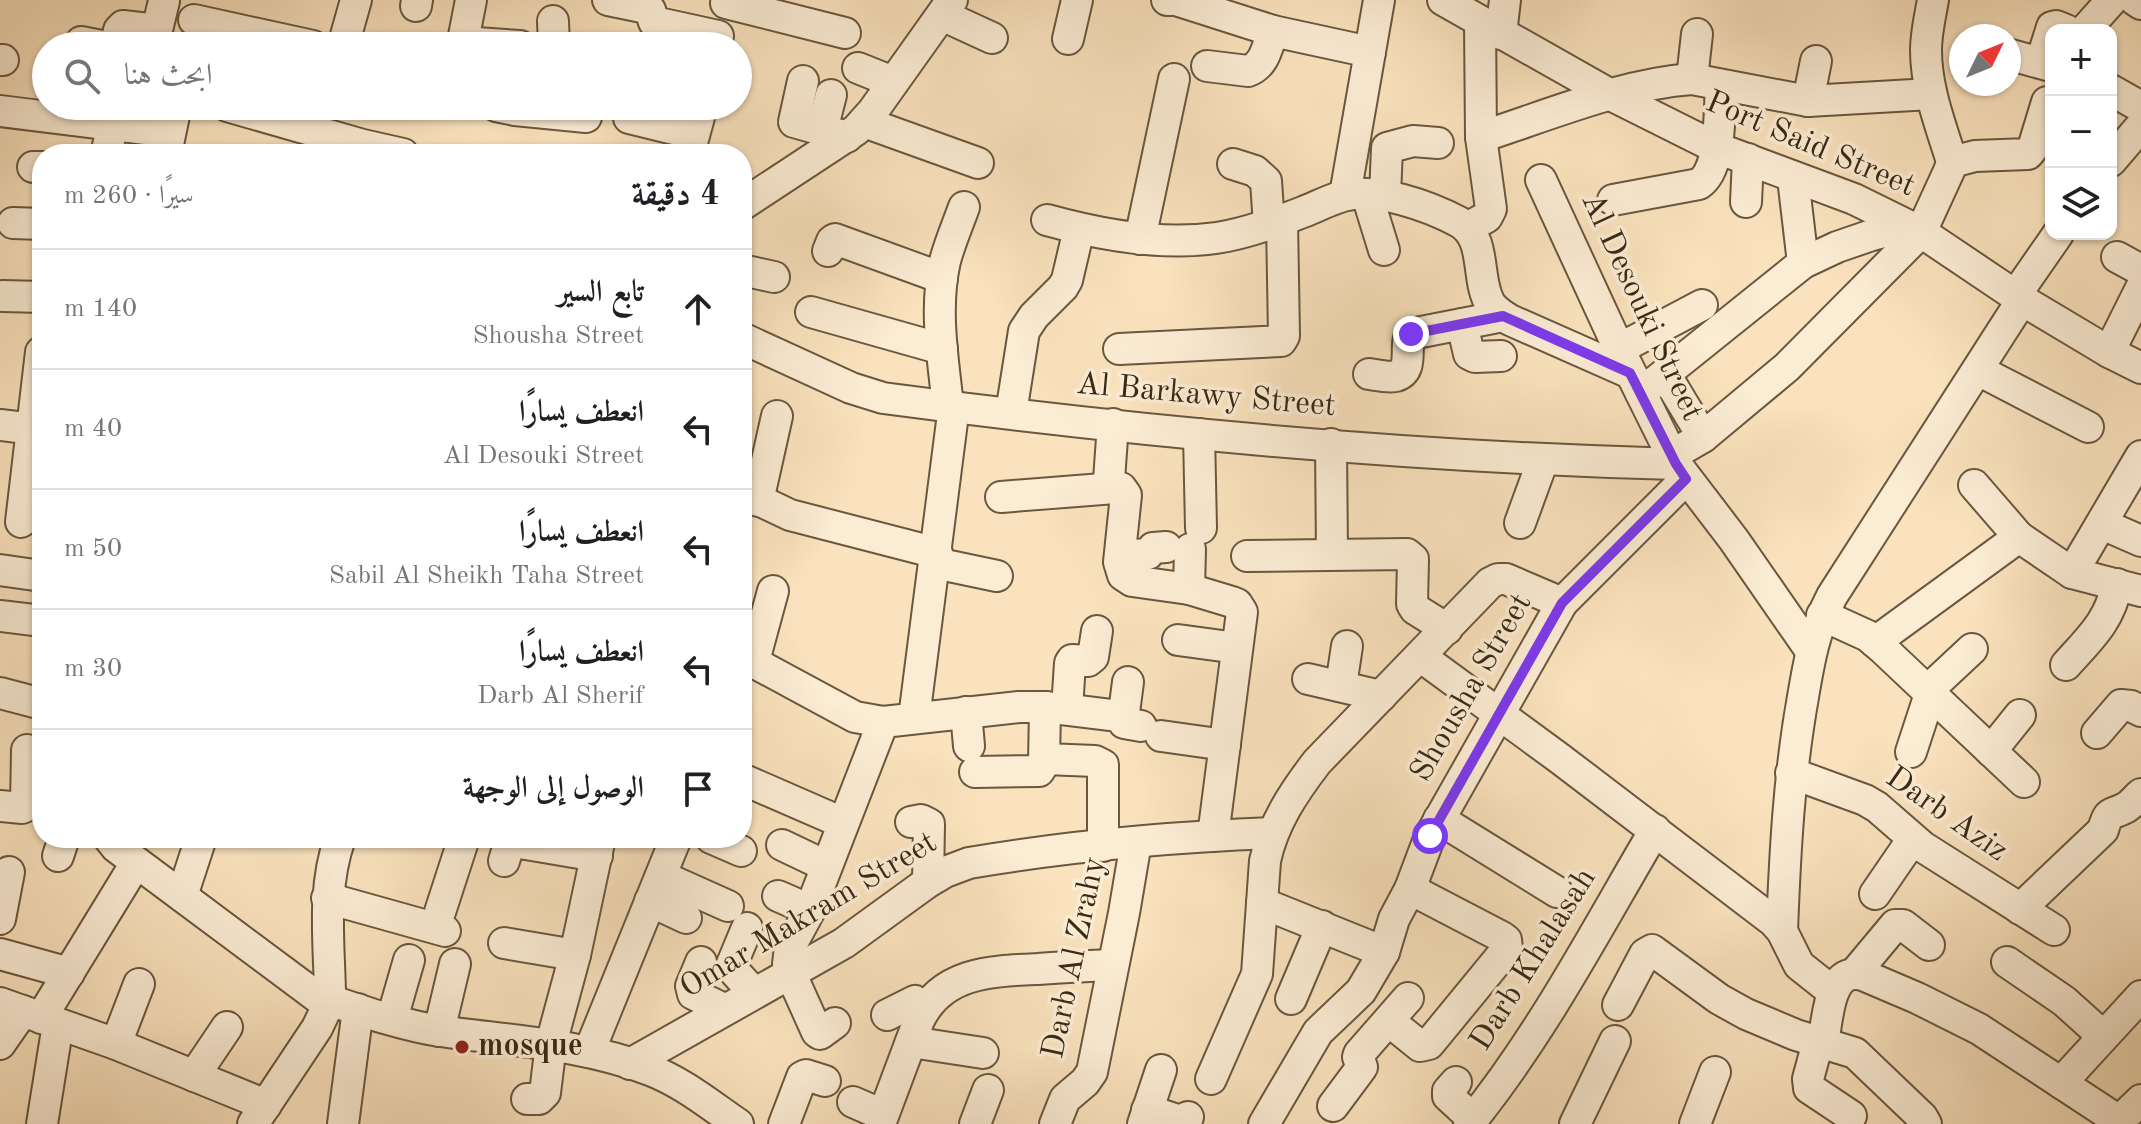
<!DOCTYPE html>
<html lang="ar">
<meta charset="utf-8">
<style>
:root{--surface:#fff;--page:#f2f2f2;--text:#202124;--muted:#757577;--line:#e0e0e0}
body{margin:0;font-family:"Old Standard TT",Amiri,serif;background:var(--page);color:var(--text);direction:rtl}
.controls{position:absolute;right:24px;top:24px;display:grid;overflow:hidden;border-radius:16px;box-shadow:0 2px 6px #0004}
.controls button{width:72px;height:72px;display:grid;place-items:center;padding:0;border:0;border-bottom:2px solid var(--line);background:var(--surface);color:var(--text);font:40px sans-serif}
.compass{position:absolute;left:1949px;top:24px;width:72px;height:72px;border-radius:50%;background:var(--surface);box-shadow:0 2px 6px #0004;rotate:47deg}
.stop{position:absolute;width:24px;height:24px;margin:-18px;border:6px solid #7c3aed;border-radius:50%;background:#fff}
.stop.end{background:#7c3aed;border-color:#fff;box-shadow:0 2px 8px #0008}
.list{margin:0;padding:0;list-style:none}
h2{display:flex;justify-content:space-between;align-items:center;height:104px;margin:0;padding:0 32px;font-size:34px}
h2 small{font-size:26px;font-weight:400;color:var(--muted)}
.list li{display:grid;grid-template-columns:52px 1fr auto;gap:24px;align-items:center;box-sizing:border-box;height:120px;padding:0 32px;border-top:2px solid var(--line)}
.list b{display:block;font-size:30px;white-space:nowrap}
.list p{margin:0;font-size:26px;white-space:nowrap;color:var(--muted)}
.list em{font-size:26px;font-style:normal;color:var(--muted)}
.icon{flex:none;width:44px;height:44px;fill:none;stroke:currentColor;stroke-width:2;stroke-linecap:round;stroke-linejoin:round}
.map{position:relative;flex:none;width:2141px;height:1124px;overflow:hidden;direction:ltr}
.search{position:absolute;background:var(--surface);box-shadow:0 2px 6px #0004;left:32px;top:32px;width:720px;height:88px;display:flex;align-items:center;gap:20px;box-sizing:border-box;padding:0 28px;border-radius:44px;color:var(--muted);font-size:30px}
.panel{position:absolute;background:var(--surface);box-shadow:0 2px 6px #0004;left:32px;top:144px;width:720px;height:704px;border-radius:32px;direction:rtl}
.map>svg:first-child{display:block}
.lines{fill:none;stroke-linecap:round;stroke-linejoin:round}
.minor-casing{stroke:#69573e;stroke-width:34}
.minor{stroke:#fbecd4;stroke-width:30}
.route{stroke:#7c3aed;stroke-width:10}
.poi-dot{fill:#8f2418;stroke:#fbecd4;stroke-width:3}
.labels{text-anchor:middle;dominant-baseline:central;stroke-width:7;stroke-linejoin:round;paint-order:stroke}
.street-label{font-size:32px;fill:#392914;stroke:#fbecd4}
.poi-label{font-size:32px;font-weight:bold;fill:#392914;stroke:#fbecd4;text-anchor:start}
</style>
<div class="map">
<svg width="2141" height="1124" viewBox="0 0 2141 1124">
<rect width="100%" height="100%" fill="#f9e2bd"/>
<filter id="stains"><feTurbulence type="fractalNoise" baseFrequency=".0025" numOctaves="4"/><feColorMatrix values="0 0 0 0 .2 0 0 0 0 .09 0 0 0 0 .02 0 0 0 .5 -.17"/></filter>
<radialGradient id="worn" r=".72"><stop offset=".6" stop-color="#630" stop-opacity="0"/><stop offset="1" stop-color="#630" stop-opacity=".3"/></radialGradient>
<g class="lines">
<!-- minor casing -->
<g class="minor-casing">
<g id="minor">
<polyline points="608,0 647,8 650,10 654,22 718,36"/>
<polyline points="1167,0 1176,0 1273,31 1370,52"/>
<polyline points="1443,0 1611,95 1717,148 1854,199 1921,232 2022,300 2109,352 2141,368"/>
<polyline points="2135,0 2141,4"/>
<polyline points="726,3 845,33"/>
<polyline points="416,6 417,0"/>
<polyline points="942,15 992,38"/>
<polyline points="194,20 313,46"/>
<polyline points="553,21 554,46"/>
<polyline points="2085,30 2112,0"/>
<polyline points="1501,34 1505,0"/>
<polyline points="1068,39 1077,0"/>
<polyline points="81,42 102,46"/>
<polyline points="462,42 520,46"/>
<polyline points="116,46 119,30 123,26 157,30 164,1"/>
<polyline points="343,46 356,0"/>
<polyline points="462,46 471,0"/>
<polyline points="2011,55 2051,66"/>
<polyline points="0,60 3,60"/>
<polyline points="2041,62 2052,27 2056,26 2066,30"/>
<path d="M1207 66 1248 71C1265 65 1267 47 1273 31"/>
<polyline points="858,68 893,82"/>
<polyline points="1692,79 1697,34"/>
<polyline points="803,81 794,122 847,137"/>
<polyline points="2111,90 2141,107"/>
<polyline points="1808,101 1816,61"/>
<polyline points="227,106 363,145 403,154"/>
<polyline points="496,106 515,110 586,117"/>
<polyline points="0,111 170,132"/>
<polyline points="629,118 694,134"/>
<polyline points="864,122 978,163"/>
<polyline points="822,130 831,95"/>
<path d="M1481 137C1549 115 1622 84 1692 79L1808 101 1931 94"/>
<polyline points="106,154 113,125"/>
<polyline points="166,154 176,106"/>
<polyline points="689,154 702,106"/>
<polyline points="2111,161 2141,126"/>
<polyline points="1952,162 1975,156 2028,154 2033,148 2047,102"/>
<polyline points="1233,164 1255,171 1266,181 1269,225"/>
<polyline points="33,167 42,167"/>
<polyline points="1793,178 1803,263"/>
<polyline points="1541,180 1619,349 1676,464 1734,540 1811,651"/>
<polyline points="1345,195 1379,0"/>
<polyline points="1367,195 1384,250"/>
<polyline points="1385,195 1387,148 1413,141 1438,143"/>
<path d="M1613 200 1699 184C1722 169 1719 111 1721 86"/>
<polyline points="1746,202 1748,159"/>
<polyline points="742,205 856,130 873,111 952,0"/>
<path d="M1047 220C1101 235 1160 246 1216 238 1245 234 1275 223 1303 212 1316 207 1329 200 1343 196 1376 187 1429 206 1459 222 1488 238 1475 281 1491 305 1496 311 1503 316 1510 320L1630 373"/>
<polyline points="13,223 42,224"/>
<polyline points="1467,228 1487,217 1491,209 1481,137 1480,22"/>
<polyline points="1140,239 1174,79"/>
<polyline points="828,251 832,241 835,239 942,278"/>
<polyline points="2117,257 2141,270"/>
<polyline points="742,270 774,277"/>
<polyline points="3,296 42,297"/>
<polyline points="2015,296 2058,234"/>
<polyline points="811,312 942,349"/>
<polyline points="1462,324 1469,354 1475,357 1501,356"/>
<path d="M742 338 851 388 883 398C1146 433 1411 457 1676 464"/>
<polyline points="1119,349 1281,341 1284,336 1282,221"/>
<polyline points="1619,349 1702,305"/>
<polyline points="2109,352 2141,288"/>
<polyline points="1978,370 2088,427"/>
<path d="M1369 374C1376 375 1389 378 1396 376 1415 370 1403 346 1411 334L1503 316"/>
<polyline points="1665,374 1703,437"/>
<polyline points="1641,393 1803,263 1837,247 1872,235 1908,226"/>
<path d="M948 406C943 358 934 309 945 261 950 242 958 224 964 207"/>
<polyline points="1011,413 1024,331 1034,316 1063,287 1067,280 1079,229"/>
<polyline points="1113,424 1109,480 1113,487 1121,488 1126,495 1119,562 1123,575 1132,581 1189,589 1232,602 1237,604 1242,612 1213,836"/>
<polyline points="0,425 42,430"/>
<polyline points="1199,434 1201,528"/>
<polyline points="1331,444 1332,554"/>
<path d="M1672 455 1703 437 1787 367 1921 232 1949 171 1952 162C1941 126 1926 89 1926 50 1926 33 1930 17 1933 0"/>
<polyline points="1974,485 2019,537 2072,573 2141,591"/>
<polyline points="744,490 758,501 777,416"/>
<polyline points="742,492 790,515 937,553"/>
<polyline points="1001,497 1115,488"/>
<polyline points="21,522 41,352"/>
<polyline points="1520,523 1543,460"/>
<polyline points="2102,524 2141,541"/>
<polyline points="1120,556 1148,554 1153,548 1166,547"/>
<polyline points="1247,556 1407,554 1413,559 1412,604 1415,609 1447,629"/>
<polyline points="935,563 997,576"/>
<polyline points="0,570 42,576"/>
<polyline points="2072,573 2141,456"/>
<polyline points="1189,589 1190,549"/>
<polyline points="1822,615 1868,636 1882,648 2024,782"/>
<polyline points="0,616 42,621"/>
<polyline points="1178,640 1237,648"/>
<polyline points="1875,642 2019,537"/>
<polyline points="742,656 855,717 883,722 1019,707 1045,707 1119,716 1123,718 1124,723 1141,726"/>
<polyline points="1420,656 1559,758 1773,921 1782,931 1799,965 1833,992"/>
<polyline points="754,661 773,591"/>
<path d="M2066 665C2090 638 2110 621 2117 584"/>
<polyline points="1308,679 1381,696"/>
<polyline points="1341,686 1347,646"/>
<polyline points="1927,691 1972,649"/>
<polyline points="0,693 42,704"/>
<polyline points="1067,709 1070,663 1072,660 1088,661 1093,657 1097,631"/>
<polyline points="966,712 969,746"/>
<polyline points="914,718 954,406"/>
<polyline points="1123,720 1128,682"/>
<polyline points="2097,733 2121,705 2131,706 2141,711"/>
<polyline points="1161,736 1225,745"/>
<polyline points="1991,751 2020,715"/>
<polyline points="1911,752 1930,694"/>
<polyline points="1045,759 1095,761 1103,765 1103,846"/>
<polyline points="975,772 1039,771 1044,763 1045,707"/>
<polyline points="1791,773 1865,800 1877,807 1923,847 2054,930"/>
<polyline points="742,779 843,823"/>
<polyline points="0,806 22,808 26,806 27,750"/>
<polyline points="1439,819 1557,892"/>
<polyline points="911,822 921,820 929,824 928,882"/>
<polyline points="109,838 116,847 328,1005"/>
<polyline points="711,838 741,851"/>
<polyline points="782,845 826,866"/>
<polyline points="58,856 64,838"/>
<polyline points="504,861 509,844 514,842 597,856"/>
<polyline points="661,876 728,906"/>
<polyline points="1875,894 1912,840"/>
<polyline points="182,896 201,838"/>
<polyline points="778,896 810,910"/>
<polyline points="327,898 445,931"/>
<polyline points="650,901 686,918"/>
<polyline points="1262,903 1384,952"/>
<path d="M2020 909 2103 830C2109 809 2110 816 2125 808 2131 805 2136 798 2141 794"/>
<polyline points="440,912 464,838"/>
<polyline points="0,919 9,872"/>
<polyline points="747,928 732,964 735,972 754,993"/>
<path d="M1782 931C1785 852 1789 775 1803 697 1809 661 1815 628 1832 596L2022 300"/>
<polyline points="504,943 575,955"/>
<polyline points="0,954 69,973"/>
<polyline points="701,962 691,986 693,994 724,1009"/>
<polyline points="2007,962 2064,1001 2103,1036"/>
<polyline points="1855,973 1895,925 1903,925 1929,945"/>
<polyline points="1291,999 1322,926"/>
<path d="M329 1000C365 1012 402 1025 440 1031 511 1041 582 1044 650 1070 682 1082 710 1105 738 1124"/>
<polyline points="0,1003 116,1044 266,1105"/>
<polyline points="1618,1005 1645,954 1652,950 1719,999 1746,1014 1796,1035 1855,1053 1922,1117 1926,1124"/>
<polyline points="887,1015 915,1001 925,1008"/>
<polyline points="41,1018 136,863"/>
<polyline points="392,1019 409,960"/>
<polyline points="1389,1021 1420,1046 1429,1044 1507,949 1506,940 1502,937 1410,889"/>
<polyline points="835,1023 820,1034 817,1032 790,972 788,964 790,947 810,910 883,722"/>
<polyline points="439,1031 455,964"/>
<polyline points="911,1042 983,1053"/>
<polyline points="1818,1042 1808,1079 1809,1088 1851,1116"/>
<path d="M1823 1043C1828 1019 1828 966 1863 975L1917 998 1979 1029 2119 1121"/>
<polyline points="0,1044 23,1011"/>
<polyline points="116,1044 139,984"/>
<polyline points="589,1052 676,838"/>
<path d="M630 1064 844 943 928 882 945 872 969 863C1069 846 1171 837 1273 833"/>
<polyline points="194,1076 227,1027"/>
<path d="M1211 1079 1257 974 1265 861C1273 823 1294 792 1317 762L1490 583 1498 579H1506L1562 603"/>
<polyline points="1456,1082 1448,1091 1448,1096 1473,1119"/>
<polyline points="2061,1083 2141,996"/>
<polyline points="527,1099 539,1099 545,1093 551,1044 575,955 600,838"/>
<polyline points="853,1102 883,1115"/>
<polyline points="1333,1106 1362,1067 1358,1057 1359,1054 1408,998"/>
<polyline points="1147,1110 1180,1121 1188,1117"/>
<polyline points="42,1124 58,1024"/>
<path d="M253 1124 317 1028 328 1005 330 993C329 940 322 889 340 838"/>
<polyline points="343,1124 358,1009"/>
<polyline points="784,1124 802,1077 806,1075 825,1081"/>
<path d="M880 1124 919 1020C942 972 991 971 1038 969 1063 967 1088 966 1113 965"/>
<polyline points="975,1124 988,1090"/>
<polyline points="1055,1124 1065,1099 1085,1082 1092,1072 1124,913 1136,842"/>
<polyline points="1143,1124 1161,1070"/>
<polyline points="1264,1124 1318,1032 1361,991 1384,952 1394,919 1410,889 1430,836 1562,603 1686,479"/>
<path d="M1469 1124C1542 1034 1596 930 1655 830"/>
<polyline points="1575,1124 1615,1041"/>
<polyline points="1695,1124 1715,1072"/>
<polyline points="2116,1124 2141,1100"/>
</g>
</g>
<!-- minor -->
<use href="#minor" class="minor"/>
</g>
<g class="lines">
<!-- route -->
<polyline class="route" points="1411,334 1503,316 1630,373 1676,464 1686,479 1562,603 1430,836"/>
</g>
<!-- markers -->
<circle class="poi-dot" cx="462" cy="1047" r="8"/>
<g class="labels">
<!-- street labels -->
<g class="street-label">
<text transform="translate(1810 145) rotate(23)">Port Said Street</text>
<text transform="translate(1641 307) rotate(65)">Al Desouki Street</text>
<text transform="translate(1206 396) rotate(5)">Al Barkawy Street</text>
<text transform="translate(1472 688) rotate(-60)">Shousha Street</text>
<text transform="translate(1946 815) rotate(35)">Darb Aziz</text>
<text transform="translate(809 916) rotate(-31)">Omar Makram Street</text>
<text transform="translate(1075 958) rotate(-78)">Darb Al Zrahy</text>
<text transform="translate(1534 960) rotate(-58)">Darb Khalasah</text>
</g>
<!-- poi labels -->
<g class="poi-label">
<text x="478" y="1047">mosque</text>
</g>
</g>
<rect width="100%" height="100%" filter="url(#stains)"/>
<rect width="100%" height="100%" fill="url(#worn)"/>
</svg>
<div class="controls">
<button>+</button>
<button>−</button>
<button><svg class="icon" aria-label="layers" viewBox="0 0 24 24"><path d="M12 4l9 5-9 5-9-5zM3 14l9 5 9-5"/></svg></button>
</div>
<svg class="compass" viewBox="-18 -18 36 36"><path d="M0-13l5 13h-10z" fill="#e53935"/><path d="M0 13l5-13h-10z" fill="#757577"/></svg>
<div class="stop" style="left:1430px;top:836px"></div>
<div class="stop end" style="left:1411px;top:334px"></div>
<div class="search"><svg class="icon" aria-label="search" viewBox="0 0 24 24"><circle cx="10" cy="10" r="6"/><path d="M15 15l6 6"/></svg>ابحث هنا</div>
<section class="panel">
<h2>4 دقيقة<small>سيرًا · 260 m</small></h2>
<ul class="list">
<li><svg class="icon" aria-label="ahead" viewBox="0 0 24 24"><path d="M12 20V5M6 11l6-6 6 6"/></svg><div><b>تابع السير</b><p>Shousha Street</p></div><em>140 m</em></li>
<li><svg class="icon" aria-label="left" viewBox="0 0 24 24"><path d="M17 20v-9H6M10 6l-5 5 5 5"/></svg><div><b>انعطف يسارًا</b><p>Al Desouki Street</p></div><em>40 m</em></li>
<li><svg class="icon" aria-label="left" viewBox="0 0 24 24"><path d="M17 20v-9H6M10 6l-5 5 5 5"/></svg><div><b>انعطف يسارًا</b><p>Sabil Al Sheikh Taha Street</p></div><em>50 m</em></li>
<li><svg class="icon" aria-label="left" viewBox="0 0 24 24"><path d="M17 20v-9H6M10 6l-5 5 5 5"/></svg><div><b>انعطف يسارًا</b><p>Darb Al Sherif</p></div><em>30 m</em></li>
<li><svg class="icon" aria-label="arrive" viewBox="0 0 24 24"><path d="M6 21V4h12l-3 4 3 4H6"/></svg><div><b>الوصول إلى الوجهة</b></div></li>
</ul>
</section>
</div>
